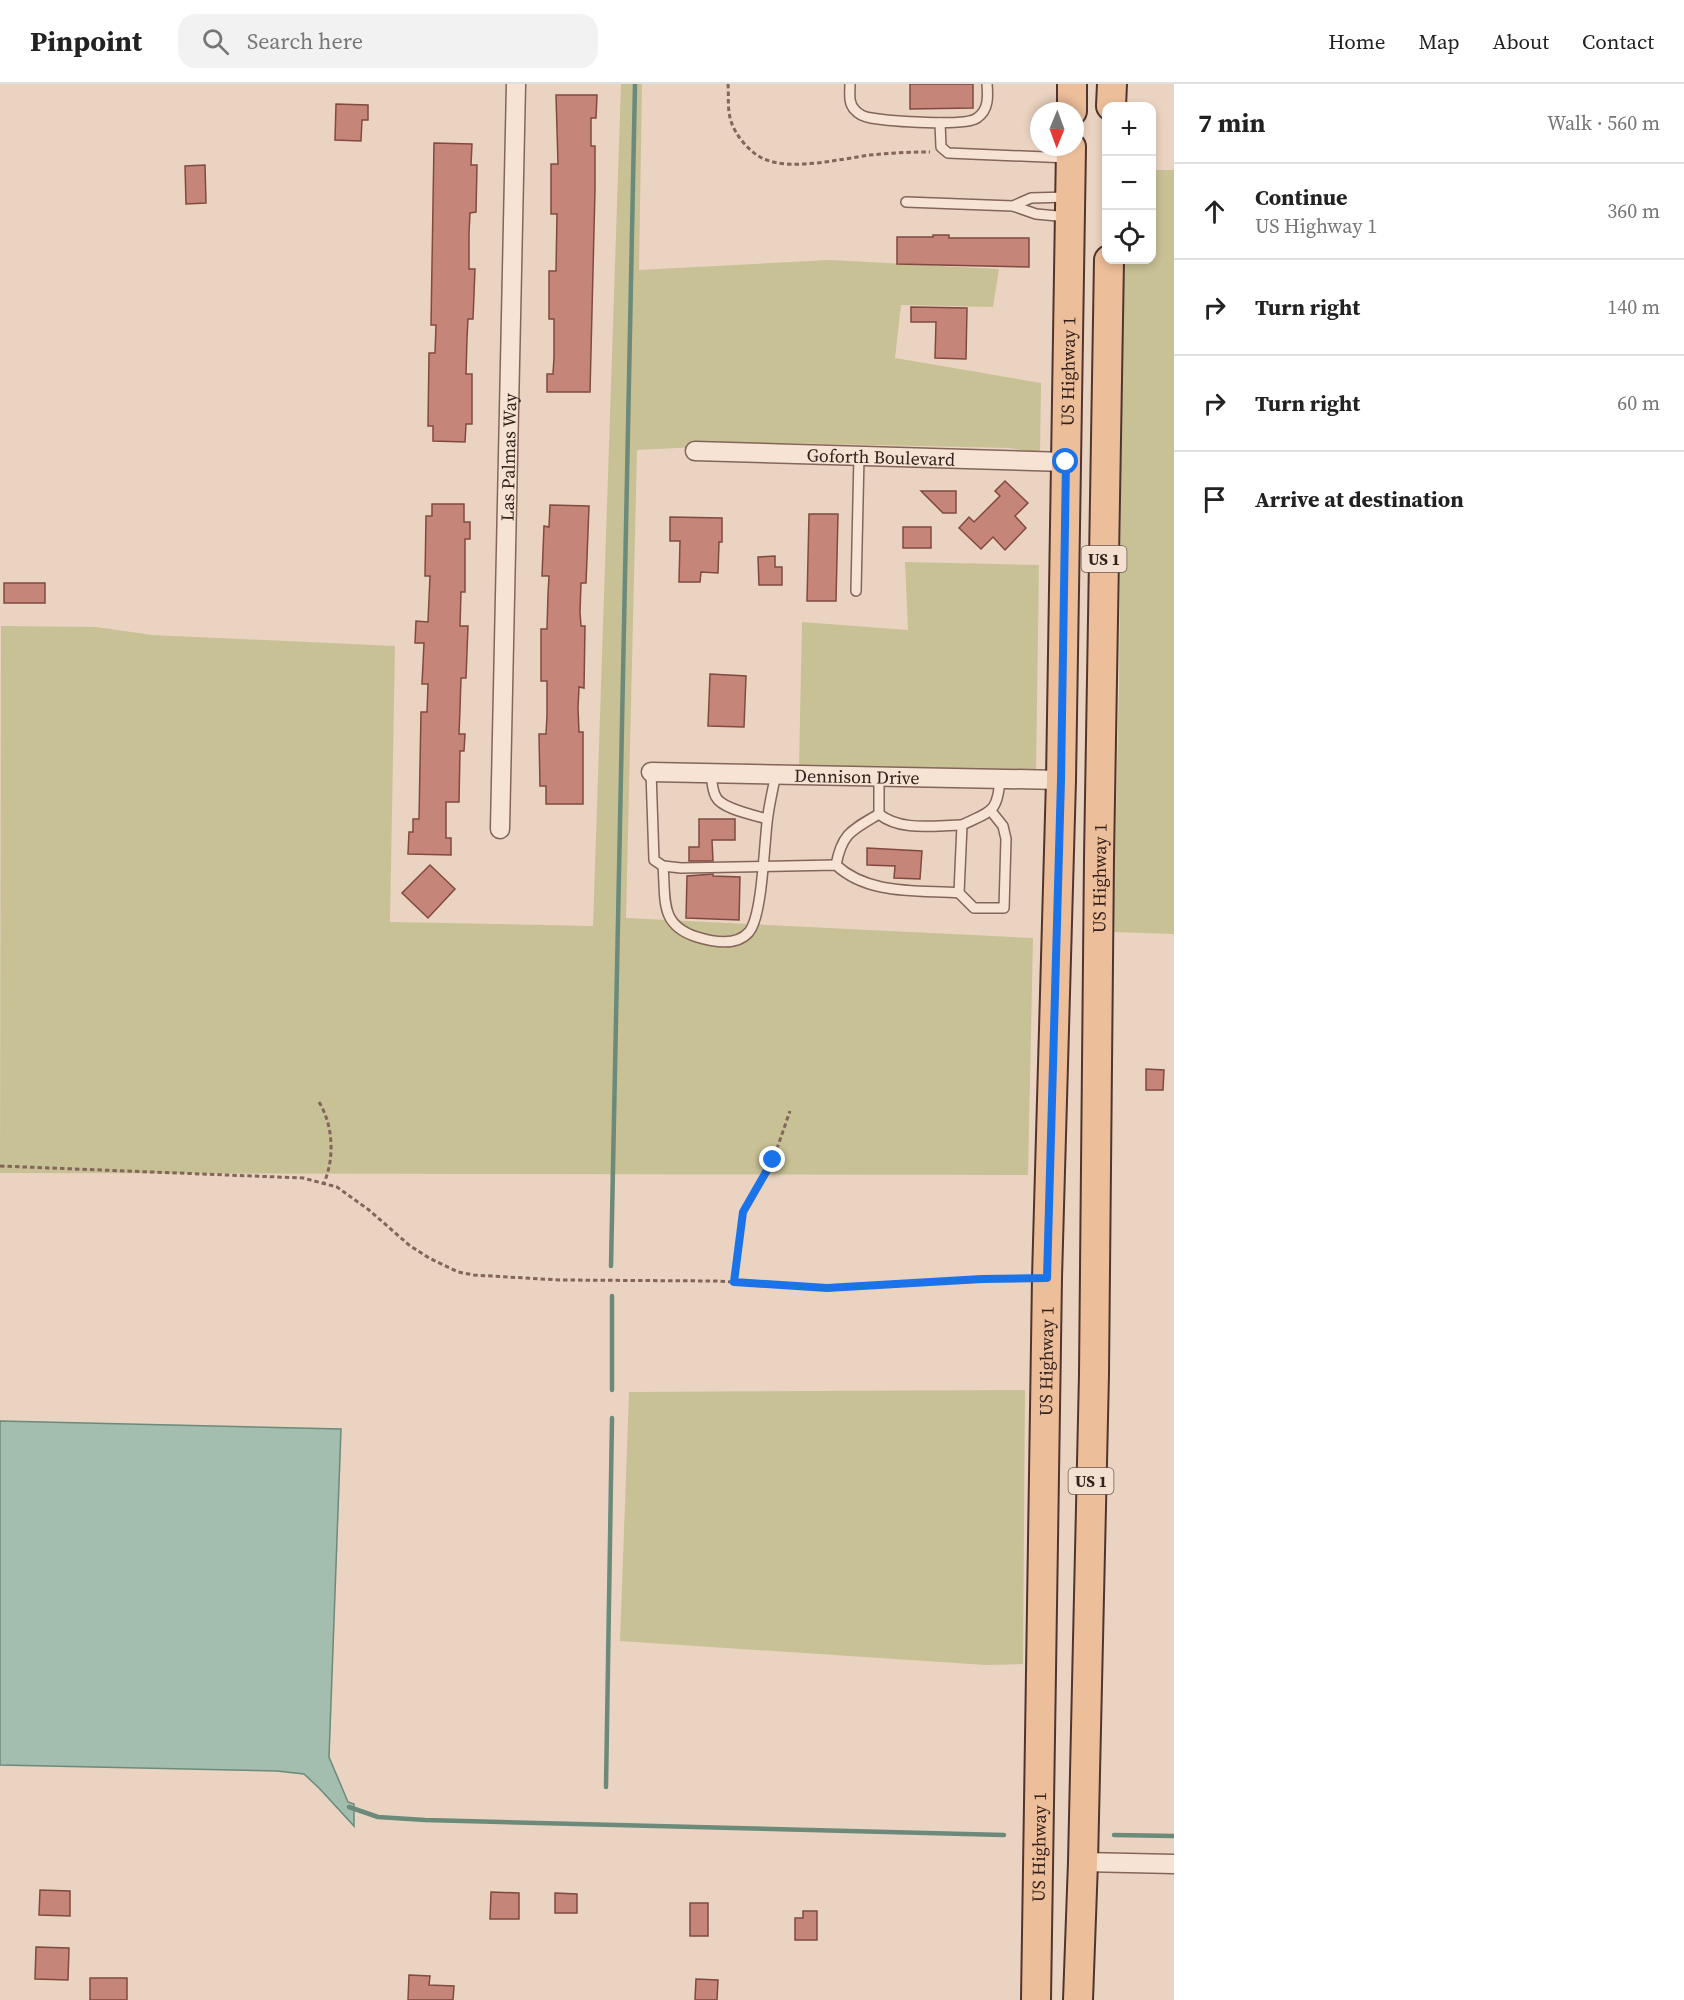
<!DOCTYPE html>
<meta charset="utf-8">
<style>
:root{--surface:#fff;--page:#f2f2f2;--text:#222;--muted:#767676;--line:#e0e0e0}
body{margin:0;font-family:"Source Serif 4",serif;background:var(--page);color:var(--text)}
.controls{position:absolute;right:18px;top:18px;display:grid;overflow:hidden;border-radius:12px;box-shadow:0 3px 9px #0003}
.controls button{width:54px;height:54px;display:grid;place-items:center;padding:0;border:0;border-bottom:2px solid var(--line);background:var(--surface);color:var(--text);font:30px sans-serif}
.compass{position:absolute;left:1030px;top:18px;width:54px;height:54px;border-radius:50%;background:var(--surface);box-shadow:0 3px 9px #0003;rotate:181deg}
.stop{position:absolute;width:18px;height:18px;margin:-14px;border:4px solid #1a73e8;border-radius:50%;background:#fff}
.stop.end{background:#1a73e8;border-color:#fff;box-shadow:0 2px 6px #0008}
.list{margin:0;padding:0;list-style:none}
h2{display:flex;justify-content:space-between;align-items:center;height:78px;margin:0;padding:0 24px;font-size:26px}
h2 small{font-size:20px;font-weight:400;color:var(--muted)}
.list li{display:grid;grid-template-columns:39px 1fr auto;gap:18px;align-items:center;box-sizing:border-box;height:96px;padding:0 24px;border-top:2px solid var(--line)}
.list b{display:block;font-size:22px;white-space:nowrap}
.list p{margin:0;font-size:20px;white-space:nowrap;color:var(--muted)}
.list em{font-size:20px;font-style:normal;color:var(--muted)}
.icon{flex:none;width:33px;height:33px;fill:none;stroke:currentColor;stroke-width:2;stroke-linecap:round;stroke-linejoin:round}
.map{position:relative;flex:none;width:1174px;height:1916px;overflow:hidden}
header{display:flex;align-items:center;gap:36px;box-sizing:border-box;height:84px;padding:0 30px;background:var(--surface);border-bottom:2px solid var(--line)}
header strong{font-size:28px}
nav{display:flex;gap:33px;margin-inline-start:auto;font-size:21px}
.search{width:420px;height:54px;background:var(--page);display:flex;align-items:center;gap:15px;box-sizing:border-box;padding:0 21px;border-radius:18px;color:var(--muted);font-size:22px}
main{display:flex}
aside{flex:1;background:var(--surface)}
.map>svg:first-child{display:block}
.green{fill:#c8c196}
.water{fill:#a3bdaf;stroke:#6b8a7a;stroke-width:1.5}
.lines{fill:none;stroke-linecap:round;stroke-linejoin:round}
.stream{stroke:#6b8a7a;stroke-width:4.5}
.building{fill:#c68579;stroke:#804a41;stroke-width:1.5}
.lane-casing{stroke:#83655a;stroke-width:12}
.street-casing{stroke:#83655a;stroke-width:21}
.primary-casing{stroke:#50352e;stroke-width:32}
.path{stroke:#83655a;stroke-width:3;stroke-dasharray:4.5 3;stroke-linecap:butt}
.lane{stroke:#f6e3d3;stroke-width:9}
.street{stroke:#f6e3d3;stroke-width:18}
.primary{stroke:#ecbe9a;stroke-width:28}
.route{stroke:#1a73e8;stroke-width:8}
.labels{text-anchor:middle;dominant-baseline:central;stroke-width:5;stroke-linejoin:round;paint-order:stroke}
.shield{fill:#f3e0d0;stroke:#6d5b53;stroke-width:1.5}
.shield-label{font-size:16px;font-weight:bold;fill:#33221d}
.street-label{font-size:18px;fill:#33221d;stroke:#f3e0d0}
</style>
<header>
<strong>Pinpoint</strong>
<div class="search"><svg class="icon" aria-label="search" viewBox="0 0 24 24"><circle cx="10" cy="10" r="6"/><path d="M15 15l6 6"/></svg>Search here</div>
<nav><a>Home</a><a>Map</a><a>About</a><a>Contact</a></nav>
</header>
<main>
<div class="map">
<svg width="1174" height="1916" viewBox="0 0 1174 1916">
<rect width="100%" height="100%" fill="#ebd3c1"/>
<!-- green -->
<g class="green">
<polygon points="621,0 642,0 639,186 830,176 999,185 993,223 901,221 895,274 1041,299 1040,369 1009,364 782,359 637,366 626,834 1033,854 1028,1091 0,1089 1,542 96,543 152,551 395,562 390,838 593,842"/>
<polygon points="1152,86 1174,86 1174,850 1113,848 1119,604 1123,176 1152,176"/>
<polygon points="905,478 1039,481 1036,689 799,684 802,538 908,546"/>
<polygon points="1025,1306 1023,1580 986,1581 620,1557 629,1308"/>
</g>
<!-- water -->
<polygon class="water" points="0,1337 341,1345 329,1673 348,1718 354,1720 354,1742 319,1704 304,1690 277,1687 0,1681"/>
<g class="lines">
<!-- stream -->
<g class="stream">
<polyline points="611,1182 635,0"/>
<polyline points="612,1306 612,1212"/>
<polyline points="606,1703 612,1334"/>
<polyline points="349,1723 378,1733 425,1736 1004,1751"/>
<polyline points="1114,1751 1174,1752"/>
</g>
</g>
<!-- building -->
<g class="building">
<polygon points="910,0 973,0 973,24 910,25"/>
<polygon points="556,11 597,11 596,34 591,34 591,62 595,62 595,105 590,308 547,308 547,290 553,290 554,273 554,235 549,235 549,187 556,187 557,130 551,130 551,80 558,80"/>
<polygon points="336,20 368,21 368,36 362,36 361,57 335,56"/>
<polygon points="434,59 472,60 471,81 477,81 476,128 470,129 469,149 469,185 475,185 473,235 468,235 467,254 466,290 472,290 472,340 466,340 465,358 433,357 433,342 428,342 429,269 435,269 436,241 431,241"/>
<polygon points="205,81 206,119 186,120 185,82"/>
<polygon points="933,151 949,151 949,154 1029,154 1029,183 897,180 897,153 933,153"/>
<polygon points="911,223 967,224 966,275 935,274 936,238 911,238"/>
<polygon points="1005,397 1028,419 1015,432 1026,444 1005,466 993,453 981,465 959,444 969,433 974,438 1000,412 995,407"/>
<polygon points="921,407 956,407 956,429 943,429"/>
<polygon points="432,420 464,420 464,438 470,438 470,455 465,455 465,508 461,508 460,542 468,542 466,594 461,594 460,625 459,650 465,650 464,667 460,667 459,718 446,718 446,754 451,754 451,771 408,770 409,748 413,748 413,735 419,735 421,628 427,628 428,600 422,600 424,559 415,559 416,537 428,538 430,492 425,492 426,432 432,432"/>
<polygon points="550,421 589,422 586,499 581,499 580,528 581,542 585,542 584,604 579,603 578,624 579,648 583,648 583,720 546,720 546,702 540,702 539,650 546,650 547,632 547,597 541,597 541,545 547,545 548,510 549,492 542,492 544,442 549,443"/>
<polygon points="809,430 838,430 836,517 807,517"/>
<polygon points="670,433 722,434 722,458 719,458 718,489 701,488 700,498 679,498 680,457 670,457"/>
<rect x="903" y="443" width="28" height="21"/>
<polygon points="775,472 775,483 782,483 782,501 759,501 758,473"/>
<rect x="4" y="499" width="41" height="20"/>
<polygon points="710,590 746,592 744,643 708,642"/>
<polygon points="699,735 735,735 735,756 712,756 713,777 689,777 689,763 699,763"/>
<polygon points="867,764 922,767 920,795 894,794 895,782 867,781"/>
<polygon points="430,781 455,805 428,834 402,809"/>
<polygon points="713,790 713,792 740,793 739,836 686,834 687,792"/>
<polygon points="1146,985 1164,986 1163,1006 1146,1006"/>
<polygon points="40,1806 70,1807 70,1832 39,1831"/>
<polygon points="491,1808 519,1809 519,1835 490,1835"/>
<polygon points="555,1809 577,1810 577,1829 555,1829"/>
<rect x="690" y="1819" width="18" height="33"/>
<polygon points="803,1827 817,1827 817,1856 795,1856 795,1834 803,1834"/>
<polygon points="36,1863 69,1864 68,1896 35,1895"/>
<polygon points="409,1891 430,1892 429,1901 454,1902 453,1916 408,1916"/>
<rect x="90" y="1894" width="37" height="22"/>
<polygon points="696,1895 718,1896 717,1916 695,1916"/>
</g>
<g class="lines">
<!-- lane casing -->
<g class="lane-casing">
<g id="lane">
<path d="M850 0C850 9 848 19 855 26 859 31 865 33 871 34 889 37 965 43 977 34 989 26 988 12 987 0"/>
<polyline points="940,39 941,63 948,69 1069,74"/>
<polyline points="906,118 1013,122 1036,130 1068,133"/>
<polyline points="1013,122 1031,114 1068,113"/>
<polyline points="856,507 859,372"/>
<path d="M651 688 654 776 663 782 681 784 836 781C868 811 917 806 959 809L962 741C991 727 998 729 1000 694"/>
<path d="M711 689C712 697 712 706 716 713 722 725 754 731 767 735"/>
<path d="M879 692V730C901 748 936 741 962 741"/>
<path d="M836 781C842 749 852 746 879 730"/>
<path d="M663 782C666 816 659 841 697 853 713 858 736 863 749 848 763 831 764 756 768 731 770 717 773 704 776 690"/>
<polyline points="959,809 974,824 1004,824 1006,755 1003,742 991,727"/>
</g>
</g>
<!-- street casing -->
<g class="street-casing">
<g id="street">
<path id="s1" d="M695 367 1066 378"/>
<path id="s2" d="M651 688 1061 696"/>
<path id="s3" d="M500 745 516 0"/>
<polyline points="1083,1778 1174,1780"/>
</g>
</g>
<!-- primary casing -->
<g class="primary-casing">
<g id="primary">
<polyline points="1111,22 1112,0"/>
<polyline points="1072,27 1072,0"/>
<path id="s4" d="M1036 1916 1047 1194 1061 696 1071 63"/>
<path id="s5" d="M1078 1916 1083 1778 1094 1290 1099 774 1109 176"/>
</g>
</g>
<!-- path -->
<g class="path">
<path d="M728 0C729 12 727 25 731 37 735 51 750 69 764 75 792 87 840 75 870 71 890 69 910 68 930 68"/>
<path d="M319 1018C333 1041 335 1073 324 1099"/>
<polyline points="0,1082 303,1094 337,1103 369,1126 409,1161 429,1174 458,1188 474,1191 559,1196 716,1197 827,1204 982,1195 1027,1194"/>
<polyline points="733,1198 743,1128 773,1076 790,1027"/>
</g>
<!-- lane -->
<use href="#lane" class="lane"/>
<!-- street -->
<use href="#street" class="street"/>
<!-- primary -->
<use href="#primary" class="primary"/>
</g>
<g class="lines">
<!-- route -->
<polyline class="route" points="773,1076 743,1128 734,1198 827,1204 982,1195 1047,1194 1061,696 1066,378"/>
</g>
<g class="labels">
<!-- shield labels -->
<g class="shield">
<rect x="1081.5" y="462" width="45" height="26" rx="4.5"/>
<rect x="1068.5" y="1384" width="45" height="26" rx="4.5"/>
</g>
<g class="shield-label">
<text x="1104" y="475">US 1</text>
<text x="1091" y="1397">US 1</text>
</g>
<!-- street labels -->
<g class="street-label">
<text stroke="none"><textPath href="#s4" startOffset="1629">US Highway 1</textPath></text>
<text stroke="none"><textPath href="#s3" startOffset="372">Las Palmas Way</textPath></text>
<text stroke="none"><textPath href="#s1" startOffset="186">Goforth Boulevard</textPath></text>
<text stroke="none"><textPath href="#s2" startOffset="206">Dennison Drive</textPath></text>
<text stroke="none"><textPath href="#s5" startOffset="1122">US Highway 1</textPath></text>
<text stroke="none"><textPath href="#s4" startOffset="639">US Highway 1</textPath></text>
<text stroke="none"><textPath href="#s4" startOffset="153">US Highway 1</textPath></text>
</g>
</g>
</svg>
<div class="controls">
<button>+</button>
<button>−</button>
<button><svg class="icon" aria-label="locate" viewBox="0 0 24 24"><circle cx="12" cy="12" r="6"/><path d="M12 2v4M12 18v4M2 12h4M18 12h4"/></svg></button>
</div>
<svg class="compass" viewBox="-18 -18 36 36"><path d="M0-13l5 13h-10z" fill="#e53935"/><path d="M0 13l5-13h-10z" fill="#767676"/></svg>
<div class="stop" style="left:1066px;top:378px"></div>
<div class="stop end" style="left:773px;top:1076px"></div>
</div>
<aside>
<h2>7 min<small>Walk · 560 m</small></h2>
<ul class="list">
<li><svg class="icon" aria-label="ahead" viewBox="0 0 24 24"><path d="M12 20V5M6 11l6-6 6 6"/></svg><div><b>Continue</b><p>US Highway 1</p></div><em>360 m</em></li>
<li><svg class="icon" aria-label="right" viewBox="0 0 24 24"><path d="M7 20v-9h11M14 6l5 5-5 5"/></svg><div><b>Turn right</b></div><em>140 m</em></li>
<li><svg class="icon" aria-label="right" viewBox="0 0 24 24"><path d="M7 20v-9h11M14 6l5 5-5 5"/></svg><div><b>Turn right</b></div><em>60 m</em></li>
<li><svg class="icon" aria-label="arrive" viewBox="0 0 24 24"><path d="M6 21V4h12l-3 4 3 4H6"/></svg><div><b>Arrive at destination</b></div></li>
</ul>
</aside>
</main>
